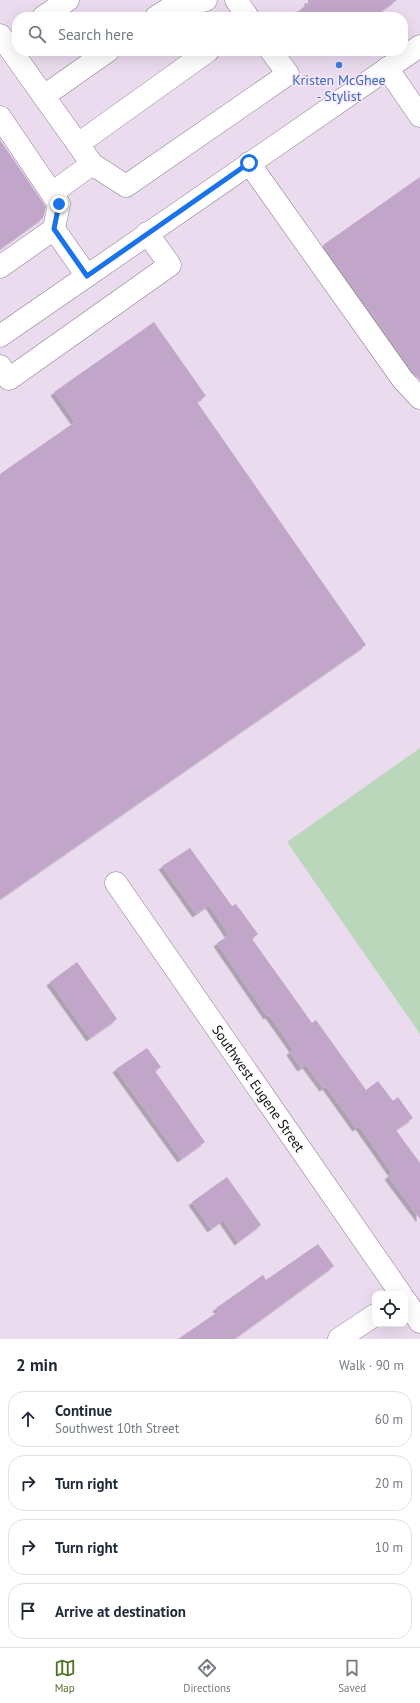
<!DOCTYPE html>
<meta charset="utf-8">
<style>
:root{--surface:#fff;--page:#f2f2f3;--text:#1f2937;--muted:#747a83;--line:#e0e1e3;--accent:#516f25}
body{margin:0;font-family:"PT Sans",sans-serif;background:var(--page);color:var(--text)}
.controls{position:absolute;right:12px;bottom:12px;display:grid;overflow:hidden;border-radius:8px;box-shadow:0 4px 16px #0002}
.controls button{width:36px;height:36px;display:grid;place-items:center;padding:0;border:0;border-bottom:1px solid var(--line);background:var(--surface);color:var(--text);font:20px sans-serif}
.stop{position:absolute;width:12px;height:12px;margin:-9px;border:3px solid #1a73e8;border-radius:50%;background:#fff}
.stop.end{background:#1a73e8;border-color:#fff;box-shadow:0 1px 4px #0008}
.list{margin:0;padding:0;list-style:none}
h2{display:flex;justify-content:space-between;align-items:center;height:52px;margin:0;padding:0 16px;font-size:17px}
h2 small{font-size:13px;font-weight:400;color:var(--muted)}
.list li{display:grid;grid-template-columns:26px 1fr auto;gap:12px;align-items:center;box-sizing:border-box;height:56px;margin:0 8px 8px;padding:0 8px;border:1px solid var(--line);border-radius:16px}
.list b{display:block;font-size:15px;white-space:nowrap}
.list p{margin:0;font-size:13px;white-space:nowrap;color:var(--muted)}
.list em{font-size:13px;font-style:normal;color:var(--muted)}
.icon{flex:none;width:22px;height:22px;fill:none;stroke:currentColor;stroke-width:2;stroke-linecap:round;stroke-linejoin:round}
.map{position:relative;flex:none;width:420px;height:1339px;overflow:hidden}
.search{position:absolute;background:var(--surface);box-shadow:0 4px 16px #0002;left:12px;right:12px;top:12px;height:44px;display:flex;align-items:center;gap:10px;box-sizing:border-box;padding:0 14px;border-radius:16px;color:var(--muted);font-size:15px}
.sheet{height:308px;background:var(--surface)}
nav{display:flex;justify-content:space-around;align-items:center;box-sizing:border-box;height:56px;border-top:1px solid var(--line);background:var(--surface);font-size:11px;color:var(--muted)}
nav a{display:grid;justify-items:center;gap:2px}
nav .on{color:var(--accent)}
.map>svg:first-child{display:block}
.grass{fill:#bad7bb}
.building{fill:#c2a6c9;filter:url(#shadow)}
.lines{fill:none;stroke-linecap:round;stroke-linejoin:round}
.minor-casing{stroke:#8c7d8f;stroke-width:23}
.minor{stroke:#fff;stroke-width:22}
.route{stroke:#1a73e8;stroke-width:5}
.shop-dot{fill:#3f7fe0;stroke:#f9e8fc;stroke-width:1.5}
.labels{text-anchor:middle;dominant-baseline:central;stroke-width:3;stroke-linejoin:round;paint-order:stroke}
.shop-label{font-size:14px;fill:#366cbe;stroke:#f9e8fc}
.street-label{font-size:14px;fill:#110c12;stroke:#f9e8fc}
</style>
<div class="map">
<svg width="420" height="1339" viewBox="0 0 420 1339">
<defs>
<filter id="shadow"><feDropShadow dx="-3.5" dy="3.5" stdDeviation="0" flood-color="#0004"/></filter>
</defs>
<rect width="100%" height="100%" fill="#ebdbef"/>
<!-- grass -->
<polygon class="grass" points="420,748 420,1034 287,842"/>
<!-- building -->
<g class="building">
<polygon points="308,0 397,0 372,17 290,17 308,4"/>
<polygon points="0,140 46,207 43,218 0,249"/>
<polygon points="420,177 420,380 413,372 323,245"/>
<polygon points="154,322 206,396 197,402 366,645 0,899 0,474 75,422 54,392"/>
<polygon points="190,848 232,906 236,904 258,934 252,939 312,1023 316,1020 366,1090 378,1081 393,1101 398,1097 413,1118 396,1130 420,1163 420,1219 388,1176 392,1173 359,1126 356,1128 326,1086 323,1088 306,1065 301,1068 290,1052 293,1049 269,1015 267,1016 217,943 229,935 209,905 196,914 162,866"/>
<polygon points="77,962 117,1019 90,1038 50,982"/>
<polygon points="147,1048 161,1067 155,1071 205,1142 181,1159 116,1069"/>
<polygon points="227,1177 261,1225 238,1242 223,1220 211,1229 192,1202"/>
<polygon points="318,1244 334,1266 234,1339 178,1339 219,1311 216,1308 263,1275 266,1280"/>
</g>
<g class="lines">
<!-- minor casing -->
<g class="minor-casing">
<g id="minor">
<polyline points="236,0 248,17"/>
<polyline points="43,17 68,0"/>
<polyline points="156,17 167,10 206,0"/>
<polyline points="0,35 92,164 126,186 288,74 271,51"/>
<polyline points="387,68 420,116"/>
<polyline points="44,96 108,51"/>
<polyline points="0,117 59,204 54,229 87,276"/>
<polyline points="78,144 208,51"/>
<polyline points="249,163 403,380 420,398"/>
<polyline points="52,193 92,164"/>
<polyline points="0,267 54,229"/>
<polyline points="0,336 420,46"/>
<polyline points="0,366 9,379 170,265 147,233"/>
<path id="s1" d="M116 883 401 1294"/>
<polyline points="405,1300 420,1322"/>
<polyline points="339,1339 375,1315"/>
</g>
</g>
<!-- minor -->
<use href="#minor" class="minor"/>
</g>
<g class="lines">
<!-- route -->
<polyline class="route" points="59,204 54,229 87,276 249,163"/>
</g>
<!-- markers -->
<circle class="shop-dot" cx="339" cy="65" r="4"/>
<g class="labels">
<!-- shop labels -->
<g class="shop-label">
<text x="339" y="80">Kristen McGhee<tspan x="339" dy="16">- Stylist</tspan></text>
</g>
<!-- street labels -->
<g class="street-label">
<text stroke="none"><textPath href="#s1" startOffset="250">Southwest Eugene Street</textPath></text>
</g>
</g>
</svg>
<div class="controls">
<button><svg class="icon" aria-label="locate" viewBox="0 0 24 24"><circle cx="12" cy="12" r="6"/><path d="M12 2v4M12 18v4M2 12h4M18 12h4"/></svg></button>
</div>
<div class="stop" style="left:249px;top:163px"></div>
<div class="stop end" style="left:59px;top:204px"></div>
<div class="search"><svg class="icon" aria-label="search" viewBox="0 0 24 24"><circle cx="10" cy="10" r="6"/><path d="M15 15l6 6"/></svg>Search here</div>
</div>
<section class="sheet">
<h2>2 min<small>Walk · 90 m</small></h2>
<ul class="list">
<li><svg class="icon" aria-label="ahead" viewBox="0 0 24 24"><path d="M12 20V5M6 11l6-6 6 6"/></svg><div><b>Continue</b><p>Southwest 10th Street</p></div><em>60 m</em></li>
<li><svg class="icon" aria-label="right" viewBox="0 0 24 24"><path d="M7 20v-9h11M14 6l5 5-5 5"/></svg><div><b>Turn right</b></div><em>20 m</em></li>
<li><svg class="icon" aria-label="right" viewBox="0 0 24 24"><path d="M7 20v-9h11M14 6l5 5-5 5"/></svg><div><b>Turn right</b></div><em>10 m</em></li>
<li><svg class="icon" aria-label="arrive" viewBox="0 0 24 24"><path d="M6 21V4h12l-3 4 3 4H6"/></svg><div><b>Arrive at destination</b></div></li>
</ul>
</section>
<nav>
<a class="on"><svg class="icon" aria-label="map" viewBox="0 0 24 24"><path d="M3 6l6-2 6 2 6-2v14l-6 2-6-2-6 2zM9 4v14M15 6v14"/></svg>Map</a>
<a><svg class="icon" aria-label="directions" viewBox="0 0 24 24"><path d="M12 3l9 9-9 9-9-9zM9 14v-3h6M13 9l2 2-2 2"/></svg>Directions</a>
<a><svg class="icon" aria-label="saved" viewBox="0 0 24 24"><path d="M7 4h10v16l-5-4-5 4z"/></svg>Saved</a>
</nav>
